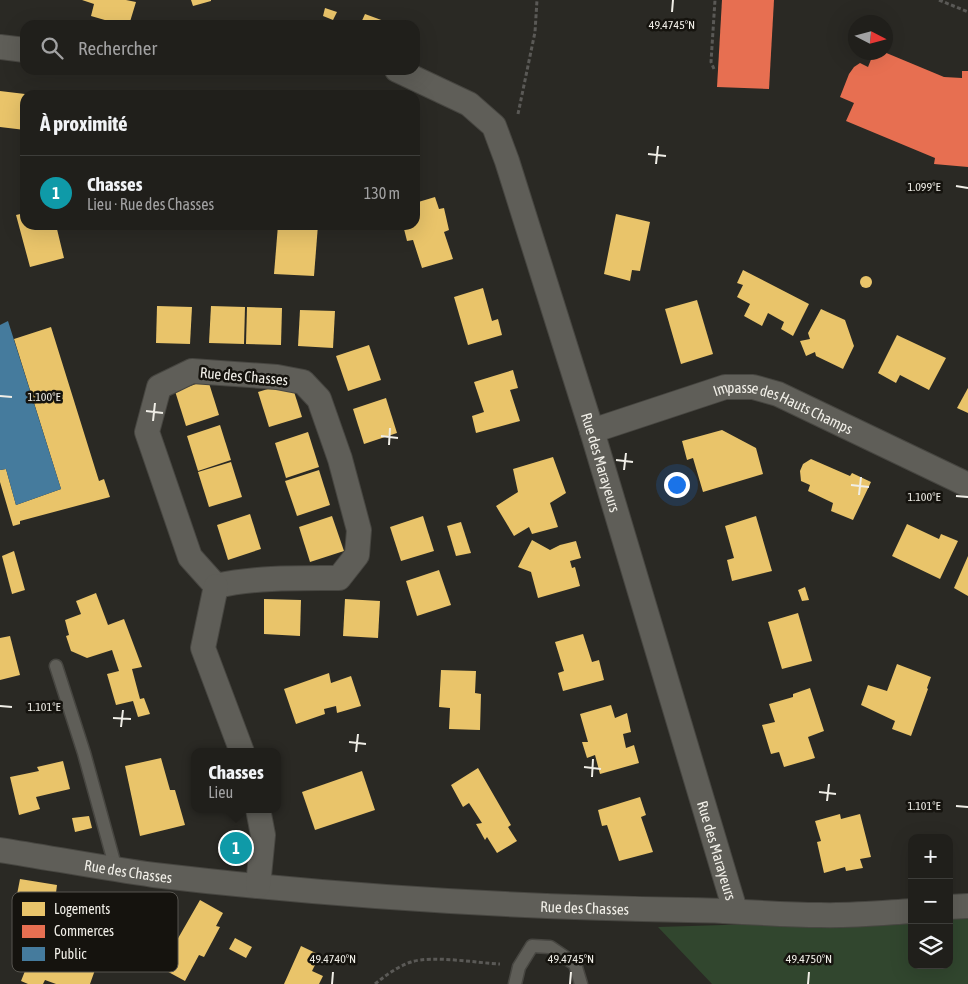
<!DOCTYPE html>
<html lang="fr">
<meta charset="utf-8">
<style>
:root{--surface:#201f1b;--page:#282724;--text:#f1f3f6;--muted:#a2a2a3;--line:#3d3d3a;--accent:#aba9a3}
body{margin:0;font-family:"Asap Condensed",sans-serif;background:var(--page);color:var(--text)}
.controls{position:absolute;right:15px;bottom:15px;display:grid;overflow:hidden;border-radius:10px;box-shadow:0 5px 20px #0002}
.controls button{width:45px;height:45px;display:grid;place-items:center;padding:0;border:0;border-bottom:1px solid var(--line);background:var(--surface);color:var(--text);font:25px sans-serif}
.compass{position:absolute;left:848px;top:15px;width:45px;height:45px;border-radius:50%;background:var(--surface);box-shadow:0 5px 20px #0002;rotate:96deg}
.you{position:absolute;left:676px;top:484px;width:18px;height:18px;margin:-12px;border:4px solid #fff;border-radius:50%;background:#1a73e8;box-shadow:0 0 0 8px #1a73e833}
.badge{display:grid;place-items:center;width:32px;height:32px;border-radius:50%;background:var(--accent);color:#fff;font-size:16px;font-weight:700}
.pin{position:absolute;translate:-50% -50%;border:2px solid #fff;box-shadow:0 1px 5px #0006}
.popup{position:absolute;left:191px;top:748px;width:90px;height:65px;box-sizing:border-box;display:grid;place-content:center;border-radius:10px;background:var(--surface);filter:drop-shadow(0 1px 4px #0005);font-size:16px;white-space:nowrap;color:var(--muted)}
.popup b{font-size:19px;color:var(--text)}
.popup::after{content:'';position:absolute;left:50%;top:100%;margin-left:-10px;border:10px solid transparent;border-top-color:var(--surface)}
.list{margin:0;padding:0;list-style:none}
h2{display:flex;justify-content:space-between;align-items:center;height:65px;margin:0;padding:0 20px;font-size:21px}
h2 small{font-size:16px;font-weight:400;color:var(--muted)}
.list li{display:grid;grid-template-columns:32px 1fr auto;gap:15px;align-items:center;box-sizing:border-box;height:75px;padding:0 20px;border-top:1px solid var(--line)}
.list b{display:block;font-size:19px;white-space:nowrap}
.list p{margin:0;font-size:16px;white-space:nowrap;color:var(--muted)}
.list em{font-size:16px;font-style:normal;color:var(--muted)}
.icon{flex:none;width:28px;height:28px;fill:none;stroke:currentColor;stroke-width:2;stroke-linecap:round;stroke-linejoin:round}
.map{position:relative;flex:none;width:968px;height:984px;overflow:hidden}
.search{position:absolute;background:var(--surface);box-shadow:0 5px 20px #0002;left:20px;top:20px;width:400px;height:55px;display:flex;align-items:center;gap:12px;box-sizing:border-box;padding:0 18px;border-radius:15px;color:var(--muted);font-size:19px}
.panel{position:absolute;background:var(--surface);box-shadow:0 5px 20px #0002;left:20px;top:90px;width:400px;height:140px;border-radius:15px}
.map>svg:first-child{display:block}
.green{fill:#31462e}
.homes{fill:#e9c46a}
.shops{fill:#e76f51}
.public{fill:#457b9d}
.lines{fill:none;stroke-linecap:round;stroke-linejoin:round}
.lane-casing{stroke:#474641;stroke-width:15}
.street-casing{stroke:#474641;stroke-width:26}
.path{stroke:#5a5956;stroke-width:3;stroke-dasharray:4 2.5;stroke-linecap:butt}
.lane{stroke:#5f5e58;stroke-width:12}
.street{stroke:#5f5e58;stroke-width:24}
.ticks{fill:none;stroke:#f0eee7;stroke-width:2}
.labels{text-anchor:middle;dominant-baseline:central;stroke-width:5;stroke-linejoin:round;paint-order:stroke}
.street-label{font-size:15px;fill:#f0eee7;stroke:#15130e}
.key{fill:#15130e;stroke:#57554f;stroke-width:1}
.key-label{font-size:14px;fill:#f0eee7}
.ticks-label{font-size:12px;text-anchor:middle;fill:#f0eee7;stroke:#15130e;stroke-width:5;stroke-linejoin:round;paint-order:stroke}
</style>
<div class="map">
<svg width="968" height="984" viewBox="0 0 968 984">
<rect width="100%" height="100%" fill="#2a2924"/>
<!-- green -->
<polygon class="green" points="949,918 968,918 968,984 712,984 658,927 912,919 912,965 949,965"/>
<!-- homes -->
<g class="homes">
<polygon points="82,0 126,0 136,2 129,25 122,25 91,16 94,4"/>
<polygon points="191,0 211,0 211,1 193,6"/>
<polygon points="325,8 337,12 333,20 323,16"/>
<polygon points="365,14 384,21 382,25 360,25"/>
<polygon points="0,91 25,94 25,130 0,127"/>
<polygon points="435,197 439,209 444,208 449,230 444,232 453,259 422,268 413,240 407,241 403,225 415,225 415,203"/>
<polygon points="25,213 25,225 56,225 64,258 30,267 16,215"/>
<polygon points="616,214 650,222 640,271 632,270 630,281 604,274"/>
<polygon points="278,225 318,225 314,276 274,274"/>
<polygon points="743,270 809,304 793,336 781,329 784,322 768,313 762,326 744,316 750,304 737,297 743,285 737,283"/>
<circle cx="866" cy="282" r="6"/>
<polygon points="483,288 492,321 498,319 502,335 468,345 454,297"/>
<polygon points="697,300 713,354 681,364 665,309"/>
<polygon points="157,306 192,307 190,344 156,343"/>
<polygon points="211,306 245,307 244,344 209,343"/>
<polygon points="247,307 282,308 281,345 246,344"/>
<polygon points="821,309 845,320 854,346 843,369 816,356 815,352 806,356 800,341 810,339 808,333"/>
<polygon points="300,310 335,311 333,348 298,346"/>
<polygon points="51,327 99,481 104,479 110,497 20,521 20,524 13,526 0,482 0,470 6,469 16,505 61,489 14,339"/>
<polygon points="897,335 946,358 929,390 900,375 896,383 878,373"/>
<polygon points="369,345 381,380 348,391 336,356"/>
<polygon points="513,370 518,388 510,390 520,421 476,433 472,416 484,412 474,382"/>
<polygon points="208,380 219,415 186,426 175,391"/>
<polygon points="291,382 302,417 269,427 258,392"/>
<polygon points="968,388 968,413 957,408"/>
<polygon points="386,398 397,433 364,444 353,409"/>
<polygon points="220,425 231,460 198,471 187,436"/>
<polygon points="722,430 756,448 763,474 703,492 693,458 687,460 682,441"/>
<polygon points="308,432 319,467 286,478 275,443"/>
<polygon points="553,457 566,493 550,503 558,527 532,534 529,527 514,536 496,506 518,492 513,469"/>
<polygon points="811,459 850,476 852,473 871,482 853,520 831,511 833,503 808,491 810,485 801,481 800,471 803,464"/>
<polygon points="231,462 242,497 209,507 198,472"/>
<polygon points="319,470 330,505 297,516 285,481"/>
<polygon points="250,514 261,549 228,560 217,525"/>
<polygon points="332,516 344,551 310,562 299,527"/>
<polygon points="423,516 434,551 401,561 390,527"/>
<polygon points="756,516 772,571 732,581 727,560 734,558 725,526"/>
<polygon points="461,522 471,553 456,556 447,526"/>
<polygon points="907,524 939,539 941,534 958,541 940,579 892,556"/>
<polygon points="532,540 550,550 560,545 576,541 581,558 570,561 572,568 575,567 580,586 538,598 531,572 518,567"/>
<polygon points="14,551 25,590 12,594 2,556"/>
<polygon points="968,556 968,596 954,588"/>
<polygon points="439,570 451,605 417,616 406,581"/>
<polygon points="805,587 809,600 802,601 798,590"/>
<polygon points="96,593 108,625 124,619 142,667 132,669 140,699 144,698 150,714 138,717 133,701 116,705 107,674 119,671 112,650 87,658 71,651 66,636 69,635 65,620 81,614 76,601"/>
<polygon points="264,599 301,600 300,636 264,634"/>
<polygon points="345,599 380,601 378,638 343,636"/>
<polygon points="798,613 812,661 782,669 768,622"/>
<polygon points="583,634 592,662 599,660 604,680 563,691 558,673 564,671 555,642"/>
<polygon points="10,636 20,675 0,680 0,638"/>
<polygon points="897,664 931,677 927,688 928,689 911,736 892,729 895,721 861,705 868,685 887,691"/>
<polygon points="441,670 476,671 475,693 481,694 480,730 449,729 450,708 439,707"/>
<polygon points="329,673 331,683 351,676 361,706 337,713 336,706 324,709 325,714 296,724 284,689"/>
<polygon points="810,688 824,731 808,737 815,758 784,767 779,752 771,754 762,725 775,722 769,704 793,697 793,694"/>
<polygon points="611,705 615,718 627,713 631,732 623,734 626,748 634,745 639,763 600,774 595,755 587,758 582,742 588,742 580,714"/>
<polygon points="161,758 170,790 175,790 185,825 140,836 125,766"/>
<polygon points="63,761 70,789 36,797 40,809 19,815 10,777 39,771 37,767"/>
<polygon points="478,768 511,825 508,827 517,841 497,853 487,837 485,840 476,824 482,823 469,803 463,807 451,785"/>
<polygon points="362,771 375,810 315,830 302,792"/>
<polygon points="640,797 646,815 641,817 653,852 619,861 607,825 602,826 598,810"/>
<polygon points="840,814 841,819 860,814 871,857 860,859 863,868 846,871 845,867 824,873 817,842 821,841 815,821"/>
<polygon points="89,816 92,828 75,832 72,818"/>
<polygon points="232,840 241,841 239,855 230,854"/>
<polygon points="20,879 57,885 56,893 60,893 59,902 53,901 50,917 14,910"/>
<polygon points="200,900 223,913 216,926 220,927 204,957 199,955 185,981 161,968"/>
<polygon points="30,923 46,930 40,945 22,939"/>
<polygon points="235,938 252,947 246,958 229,949"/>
<polygon points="301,946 320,955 312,971 323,976 319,984 284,984"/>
<polygon points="54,955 95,970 90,984 56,984 45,980 43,984 28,984 21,981 27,966 32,961 39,958 52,960"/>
</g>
<!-- shops -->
<g class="shops">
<polygon points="722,0 774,0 769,89 717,87"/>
<polygon points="874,52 884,52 944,77 962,78 962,71 968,71 968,167 934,164 935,158 846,121 854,103 840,97 849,74 854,67 860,63 868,67"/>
</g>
<!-- public -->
<polygon class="public" points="8,321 61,489 16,505 6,469 0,470 0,325"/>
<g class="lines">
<!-- lane casing -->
<g class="lane-casing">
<g id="lane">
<polyline points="56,666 84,753 116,869"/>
<polyline points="515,984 519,967 532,946 550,947 575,964 581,984"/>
</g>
</g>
<!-- street casing -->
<g class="street-casing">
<g id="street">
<polyline points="0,47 25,50"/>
<path id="s1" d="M397 70 469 104 494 126 507 161 592 431 735 910"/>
<path d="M192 371 277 377 303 382 319 399 340 459 359 530 357 555 339 578C297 578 257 577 216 586L190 557 147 432 159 387Z"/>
<path id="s2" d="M592 431 725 387H753L778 394 968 485"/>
<polyline points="216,586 203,648 242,752"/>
<path id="s3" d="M0 850C51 858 103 868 154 875 331 896 509 907 687 910 731 910 776 915 820 915 851 916 881 913 912 911"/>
<polyline points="258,886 263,835 258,809"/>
<polyline points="949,907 968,906"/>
</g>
</g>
<!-- path -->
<g class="path">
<polyline points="939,0 968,12"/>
<polyline points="714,69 711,62 715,0"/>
<polyline points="518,114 535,32 537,0"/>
<path d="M375 984C386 975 397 967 411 962 432 955 477 963 500 964"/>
</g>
<!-- lane -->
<use href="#lane" class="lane"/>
<!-- street -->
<use href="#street" class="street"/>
</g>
<!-- ticks -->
<path class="ticks" d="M672 12 673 0M648 154 666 156M656 164 658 146M956 186 968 188M0 396 12 397M146 411 163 413M153 421 155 403M381 436 398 438M389 445 390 428M616 460 633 462M624 470 626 453M851 485 869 487M859 495 861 477M956 496 968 497M0 706 12 707M113 718 131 719M121 727 123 710M349 742 366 744M356 752 358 734M584 767 601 769M592 777 593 759M819 792 836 794M827 801 829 784M956 806 968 807M332 984 333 972M570 984 571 972M808 984 809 972"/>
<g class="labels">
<!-- street labels -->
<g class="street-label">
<text transform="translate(244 376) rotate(5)">Rue des Chasses</text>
<text stroke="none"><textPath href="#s2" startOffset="202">Impasse des Hauts Champs</textPath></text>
<text stroke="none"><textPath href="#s1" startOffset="466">Rue des Marayeurs</textPath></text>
<text stroke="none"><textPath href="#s1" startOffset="871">Rue des Marayeurs</textPath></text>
<text stroke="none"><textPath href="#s3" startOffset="130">Rue des Chasses</textPath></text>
<text stroke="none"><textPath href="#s3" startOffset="588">Rue des Chasses</textPath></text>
</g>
</g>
<!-- legend -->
<rect x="12" y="892" width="166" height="80" rx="8" class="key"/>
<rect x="22" y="902" width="23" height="14" fill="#e9c46a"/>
<rect x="22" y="925" width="23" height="13" fill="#e76f51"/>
<rect x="22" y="947" width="23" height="14" fill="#457b9d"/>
<g class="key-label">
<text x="54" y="914">Logements</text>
<text x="54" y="936">Commerces</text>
<text x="54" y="959">Public</text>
</g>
<g class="ticks-label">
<text x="672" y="29">49.4745°N</text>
<text x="924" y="191">1.099°E</text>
<text x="44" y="401">1.100°E</text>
<text x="924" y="501">1.100°E</text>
<text x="44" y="711">1.101°E</text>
<text x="924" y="810">1.101°E</text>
<text x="333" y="963">49.4740°N</text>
<text x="571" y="963">49.4745°N</text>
<text x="809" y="963">49.4750°N</text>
</g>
</svg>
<div class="controls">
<button>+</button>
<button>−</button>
<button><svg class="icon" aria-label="layers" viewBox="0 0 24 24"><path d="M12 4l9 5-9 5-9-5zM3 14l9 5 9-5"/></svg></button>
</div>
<svg class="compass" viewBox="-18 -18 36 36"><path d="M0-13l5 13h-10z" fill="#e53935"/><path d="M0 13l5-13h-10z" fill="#a2a2a3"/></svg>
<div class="you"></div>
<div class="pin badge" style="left:236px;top:848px;background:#0f9aa8">1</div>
<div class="popup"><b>Chasses</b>Lieu</div>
<div class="search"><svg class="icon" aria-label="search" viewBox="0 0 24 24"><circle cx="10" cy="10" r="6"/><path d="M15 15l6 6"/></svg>Rechercher</div>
<section class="panel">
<h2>À proximité<small></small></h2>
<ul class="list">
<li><span class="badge" style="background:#0f9aa8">1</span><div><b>Chasses</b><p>Lieu · Rue des Chasses</p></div><em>130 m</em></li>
</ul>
</section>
</div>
